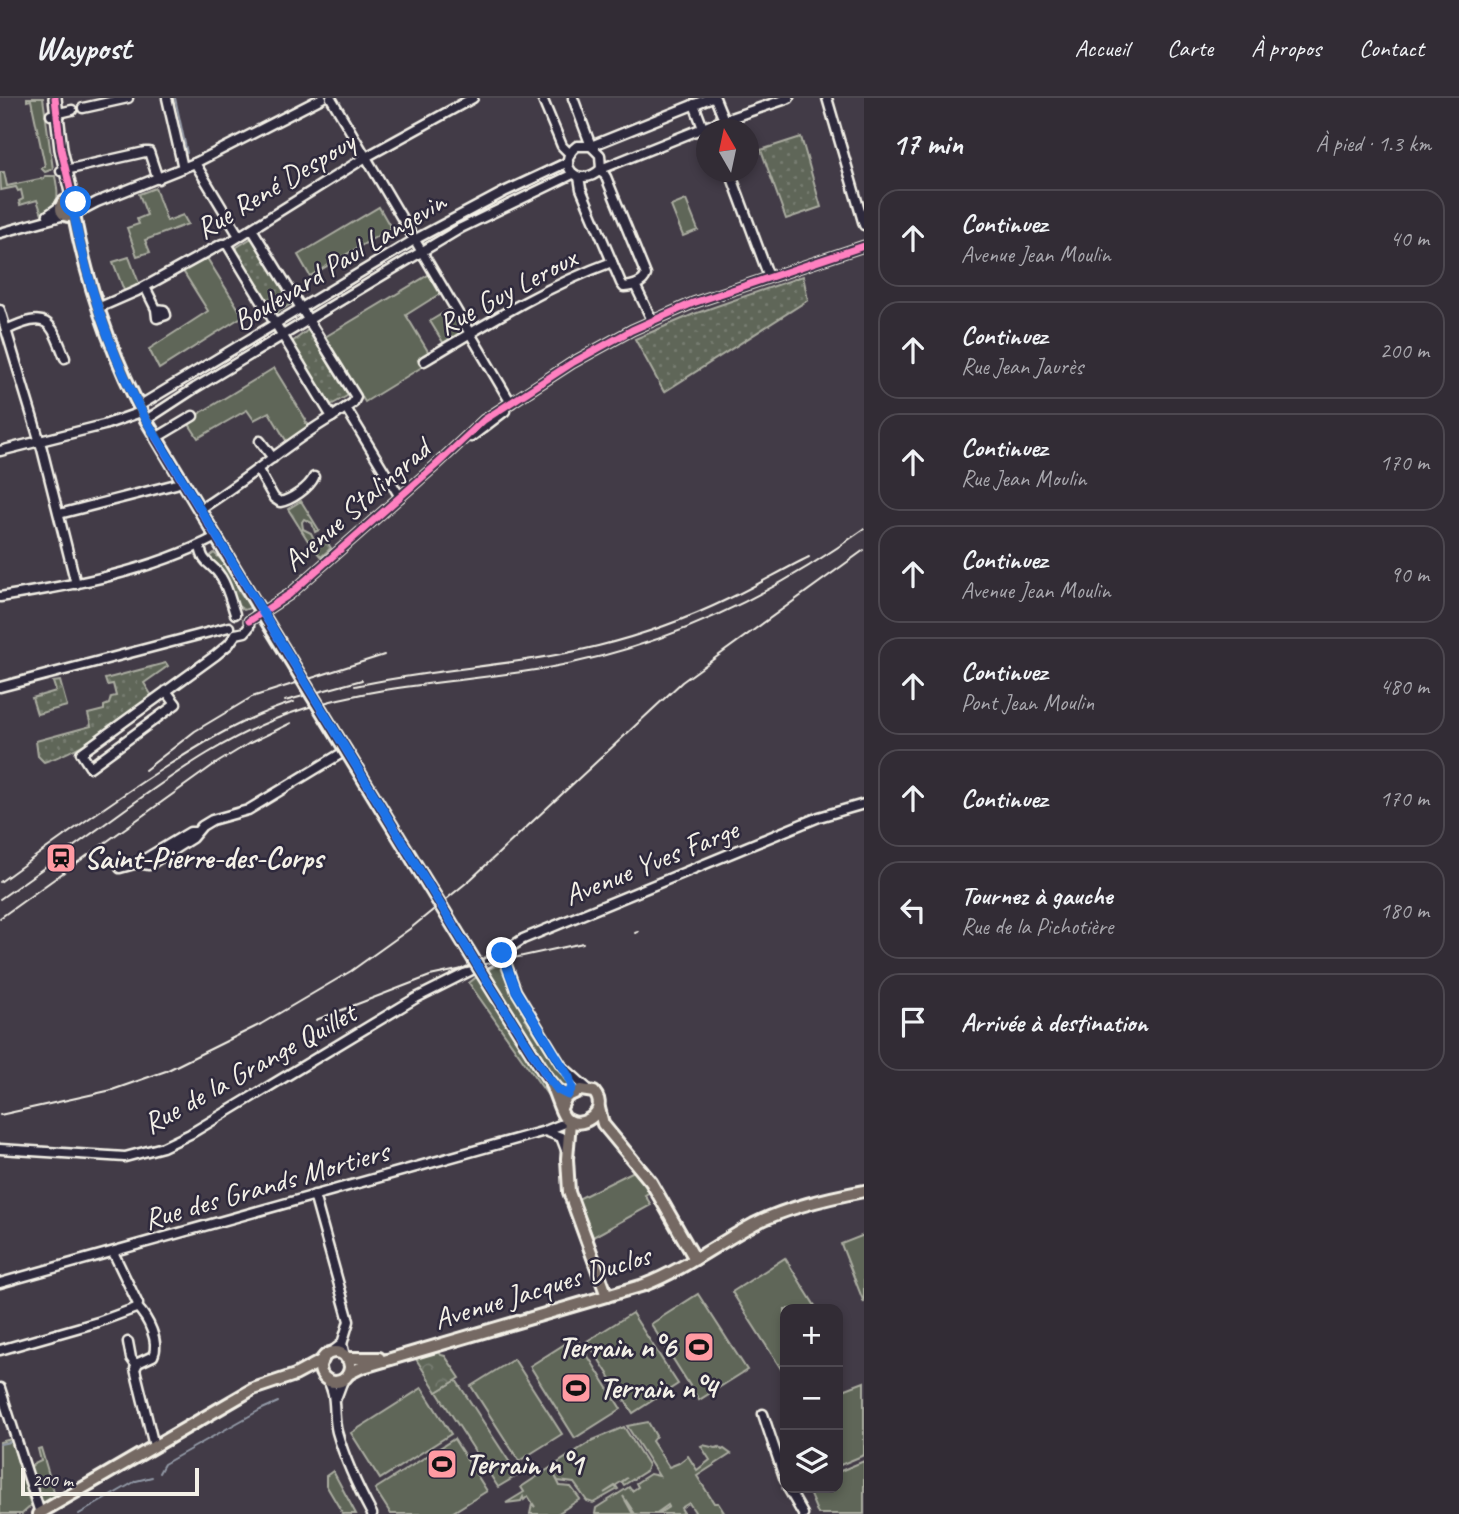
<!DOCTYPE html>
<html lang="fr">
<meta charset="utf-8">
<style>
:root{--surface:#322c35;--page:#3d3841;--text:#f1f3f6;--muted:#a8a7ad;--line:#4d4850}
body{margin:0;font-family:Caveat,sans-serif;background:var(--page);color:var(--text)}
.controls{position:absolute;right:21px;bottom:21px;display:grid;overflow:hidden;border-radius:14px;box-shadow:0 4px 10px #0003}
.controls button{width:63px;height:63px;display:grid;place-items:center;padding:0;border:0;border-bottom:2px solid var(--line);background:var(--surface);color:var(--text);font:35px sans-serif}
.compass{position:absolute;left:696px;top:21px;width:63px;height:63px;border-radius:50%;background:var(--surface);box-shadow:0 4px 10px #0003;rotate:351deg}
.scale{position:absolute;left:21px;bottom:18px;width:178px;box-sizing:border-box;padding-left:7px;border:4px solid #f4f1e8;border-top:0;font-size:19px;line-height:24px;white-space:nowrap;color:#f4f1e8;-webkit-text-stroke:5px #2f2a3d;paint-order:stroke}
.stop{position:absolute;width:21px;height:21px;margin:-16px;border:5px solid #1a73e8;border-radius:50%;background:#fff}
.stop.end{background:#1a73e8;border-color:#fff;box-shadow:0 2px 7px #0008}
.list{margin:0;padding:0;list-style:none}
h2{display:flex;justify-content:space-between;align-items:center;height:91px;margin:0;padding:0 28px;font-size:30px}
h2 small{font-size:23px;font-weight:400;color:var(--muted)}
.list li{display:grid;grid-template-columns:46px 1fr auto;gap:21px;align-items:center;box-sizing:border-box;height:98px;margin:0 14px 14px;padding:0 14px;border:2px solid var(--line);border-radius:21px}
.list b{display:block;font-size:26px;white-space:nowrap}
.list p{margin:0;font-size:23px;white-space:nowrap;color:var(--muted)}
.list em{font-size:23px;font-style:normal;color:var(--muted)}
.icon{flex:none;width:38px;height:38px;fill:none;stroke:currentColor;stroke-width:2;stroke-linecap:round;stroke-linejoin:round}
.map{position:relative;flex:none;width:864px;height:1416px;overflow:hidden}
header{display:flex;align-items:center;gap:42px;box-sizing:border-box;height:98px;padding:0 35px;background:var(--surface);border-bottom:2px solid var(--line)}
header strong{font-size:33px}
nav{display:flex;gap:38px;margin-inline-start:auto;font-size:24px}
main{display:flex}
aside{flex:1;background:var(--surface)}
.map>svg:first-child{display:block}
.green{fill:#5f6659;stroke:#aaaca0;stroke-width:2}
.forest{fill:url(#forest-crowns);stroke:#aaaca0;stroke-width:2}
.park{fill:url(#park-dots);stroke:#aaaca0;stroke-width:2}
.lines{fill:none;stroke-linecap:round;stroke-linejoin:round}
.stream{stroke:#9299a6;stroke-width:2}
.minor-casing{stroke:#f4f1e8;stroke-width:13}
.major-casing{stroke:#f4f1e8;stroke-width:16}
.minor{stroke:#2f2a3d;stroke-width:8}
.major{stroke:#756964;stroke-width:10}
.rail{stroke:#f4f1e8;stroke-width:2}
.major-bridge-casing{stroke:#f4f1e8;stroke-width:16;stroke-linecap:butt}
.major-bridge{stroke:#756964;stroke-width:10}
.cycleway-casing{stroke:#2f2a3d;stroke-width:11}
.cycleway{stroke:#ff80c0;stroke-width:7}
.route{stroke:#1a73e8;stroke-width:9}
.labels{text-anchor:middle;dominant-baseline:central;stroke-width:5;stroke-linejoin:round;paint-order:stroke}
.street-label{font-size:30px;fill:#f4f1e8;stroke:#2f2a3d}
.poi-label{font-size:30px;font-weight:bold;fill:#f4f1e8;stroke:#2f2a3d;text-anchor:start}
</style>
<header>
<strong>Waypost</strong>
<nav><a>Accueil</a><a>Carte</a><a>À propos</a><a>Contact</a></nav>
</header>
<main>
<div class="map">
<svg width="864" height="1416" viewBox="0 0 864 1416">
<defs>
<pattern id="forest-crowns" width="20" height="18" patternUnits="userSpaceOnUse" patternTransform="scale(1.75)"><rect width="20" height="18" fill="#5f6659"/><path d="M2 6a3 3 0 1 1 6 0M12 15a3 3 0 1 1 6 0" fill="none" stroke="#777c71"/></pattern>
<pattern id="park-dots" width="8" height="8" patternUnits="userSpaceOnUse" patternTransform="scale(1.75)"><rect width="8" height="8" fill="#5f6659"/><path d="M2 2h.1M6 6h.1" fill="none" stroke="#777c71" stroke-width="1.8" stroke-linecap="round"/></pattern>
</defs>
<rect width="100%" height="100%" fill="#423b47"/>
<filter id="ink" filterUnits="userSpaceOnUse"><feTurbulence type="fractalNoise" baseFrequency=".0143" numOctaves="2"/><feDisplacementMap in="SourceGraphic" scale="14" xChannelSelector="R" yChannelSelector="G"/><feConvolveMatrix kernelMatrix="1 2 1 2 8 2 1 2 1" color-interpolation-filters="sRGB"/></filter>
<g filter="url(#ink)">
<!-- green -->
<g class="green">
<polygon points="27,0 43,0 53,71 45,74 41,70 45,68 31,2 27,3"/>
<path d="M0 74H4L7 88 44 80 45 78H55C59 100 61 103 42 116L37 102 20 107 19 103 23 101 21 92 18 93 16 89 1 92Z"/>
<polygon points="155,90 167,123 183,117 188,126 145,142 150,154 137,158 127,130 139,126 137,121 147,117 139,96"/>
<polygon points="686,102 698,132 683,138 671,108"/>
<polygon points="379,109 391,130 310,178 298,157"/>
<polygon points="129,159 140,188 125,195 113,164"/>
<polygon points="207,160 243,218 159,271 149,251 208,213 183,173"/>
<polygon points="430,176 441,195 406,217 429,255 418,262 422,269 365,304 325,239"/>
<polygon points="450,211 464,234 444,246 430,223"/>
<polygon points="274,270 306,322 305,325 307,325 310,328 287,344 269,314 254,322 247,312 198,340 187,323"/>
<polygon points="495,868 500,868 526,922 569,987 563,989 551,974 487,872"/>
<polygon points="479,877 547,989 551,1002 469,885"/>
<polygon points="634,1073 650,1094 645,1097 651,1107 593,1139 578,1101"/>
<polygon points="864,1137 864,1205 841,1146"/>
<polygon points="785,1160 817,1211 785,1211 785,1277 732,1194"/>
<polygon points="698,1196 747,1272 699,1302 651,1226"/>
<polygon points="632,1215 678,1286 633,1315 587,1243"/>
<polygon points="576,1239 621,1311 575,1340 530,1268"/>
<polygon points="514,1261 562,1336 519,1363 471,1288"/>
<polygon points="456,1282 518,1377 498,1389 437,1294"/>
<polygon points="864,1284 864,1357 838,1368 838,1294"/>
<polygon points="422,1290 451,1336 380,1381 351,1335"/>
<polygon points="648,1324 656,1338 652,1343 669,1369 679,1365 688,1358 697,1372 710,1362 701,1348 703,1347 716,1350 719,1349 722,1352 724,1351 731,1356 697,1378 714,1405 718,1405 725,1416 692,1416 695,1414 689,1405 681,1410 684,1415 681,1416 658,1416 669,1409 668,1407 655,1416 635,1416 623,1398 633,1416 595,1416 596,1410 629,1389 632,1393 638,1389 636,1385 650,1376 659,1378 627,1328"/>
<polygon points="624,1329 648,1367 646,1373 624,1387 622,1384 627,1380 604,1395 616,1388 618,1391 593,1405 587,1403 574,1385 558,1383 555,1378 560,1388 571,1389 580,1401 557,1416 530,1416 532,1406 535,1409 528,1398 524,1402 523,1399 521,1403 506,1405 524,1394 521,1389 593,1342"/>
<polygon points="11,1341 31,1408 22,1416 0,1416 0,1344"/>
<polygon points="454,1341 487,1393 450,1416 391,1416 375,1391"/>
<polygon points="41,1350 55,1397 44,1404 41,1402 30,1368 41,1363 38,1351"/>
<polygon points="864,1363 864,1416 818,1416 807,1390 838,1390 838,1374"/>
<polygon points="333,1373 356,1416 343,1416 326,1387 326,1378"/>
</g>
<!-- forest -->
<g class="forest">
<polygon points="301,403 319,432 315,434 312,425 304,421 302,424 303,431 311,435 317,447 320,446 320,440 323,437 331,450 321,459 310,446 288,411"/>
<polygon points="214,455 225,465 253,509 244,512 237,507 223,474 209,459"/>
<polygon points="438,1252 441,1257 445,1258 460,1280 437,1294 414,1258"/>
</g>
<!-- park -->
<g class="park">
<polygon points="801,39 821,109 786,121 761,52"/>
<polygon points="250,141 254,141 292,201 291,206 277,215 273,214 237,154 237,149"/>
<polygon points="803,178 808,202 664,294 635,241 694,216"/>
<polygon points="308,232 347,295 347,298 331,307 292,244"/>
<path d="M166 565 168 568 144 585 152 598C118 623 85 651 44 664L38 658 36 643 91 628 88 616 104 612V608L109 606 111 599 116 598 113 586 107 587 105 581Z"/>
<polygon points="60,583 67,608 37,616 32,600 56,593 53,584"/>
</g>
<g class="lines">
<!-- stream -->
<g class="stream">
<polyline points="175,0 187,55"/>
<polyline points="0,1346 10,1344"/>
<polyline points="159,1375 164,1366 260,1312 278,1304"/>
<polyline points="79,1416 136,1383 152,1379"/>
</g>
<!-- minor casing -->
<g class="minor-casing">
<g id="minor">
<polyline points="167,0 183,70"/>
<polyline points="331,0 511,305"/>
<polyline points="542,0 562,48 570,56"/>
<polyline points="573,0 591,48"/>
<polyline points="715,0 724,22"/>
<polyline points="827,0 864,127"/>
<polyline points="694,6 703,30"/>
<polyline points="83,10 128,0"/>
<polyline points="51,17 72,12"/>
<polyline points="591,48 710,0"/>
<polyline points="195,65 239,138"/>
<path d="M601 71 600 57 591 48H577C554 65 578 93 601 71L713 26 789 0"/>
<polyline points="61,73 145,54 149,54 158,81"/>
<polyline points="730,74 769,179"/>
<path d="M579 79 581 91 621 185 624 189C633 188 643 186 646 177L606 79 601 71"/>
<polyline points="76,115 97,104 195,65 322,0"/>
<polyline points="48,117 62,107"/>
<polyline points="0,135 65,117"/>
<polyline points="227,146 332,319 353,305 356,299 252,131"/>
<polyline points="635,187 652,222"/>
<polyline points="145,189 156,211 157,220 166,217 164,212 156,211"/>
<polyline points="98,210 137,193 222,146 227,146 366,59 473,0"/>
<polyline points="0,212 42,351 76,486"/>
<path d="M6 232C47 213 50 221 65 260"/>
<path d="M424 263C484 227 546 188 612 164"/>
<polyline points="139,308 414,142 504,94 568,64"/>
<polyline points="346,310 400,399"/>
<polyline points="146,322 195,290 461,130 573,76"/>
<polyline points="471,339 505,313"/>
<polyline points="156,340 193,318"/>
<polyline points="260,343 273,360"/>
<polyline points="0,353 104,327 141,314"/>
<path d="M258 372 274 400 280 404C291 402 309 390 314 379"/>
<path d="M200 411C246 383 286 346 332 319"/>
<polyline points="59,416 176,386 182,382"/>
<path d="M200 448C203 468 212 464 221 479 228 490 231 504 235 516"/>
<path d="M0 499C74 487 149 474 216 439"/>
<polyline points="249,523 290,496 435,368 484,322 572,265 632,232 693,205 864,148"/>
<polyline points="236,536 245,534 249,529 249,523"/>
<polyline points="0,589 229,529"/>
<polyline points="166,593 176,606 90,669 81,655 216,557 229,546 236,536"/>
<polyline points="138,765 190,734 196,734"/>
<polyline points="120,770 138,765 149,767 192,740 202,728 212,722 248,712 347,652"/>
<polyline points="502,854 516,893 561,967 589,992"/>
<polyline points="545,1033 561,1039 566,1052"/>
<polyline points="0,1051 125,1059 163,1049 190,1036 416,900 488,864 523,841 819,719 864,706"/>
<polyline points="314,1097 349,1223 342,1246 345,1258"/>
<polyline points="0,1185 545,1033 570,1023"/>
<path d="M137 1209C148 1220 160 1244 153 1258L138 1265 135 1271 154 1348"/>
<polyline points="128,1244 131,1260 136,1267"/>
<polyline points="0,1252 98,1224 136,1210 138,1206 113,1154"/>
<polyline points="329,1256 342,1246"/>
<path d="M326 1280C338 1296 332 1315 337 1334 345 1362 358 1390 372 1416"/>
<polyline points="0,1290 40,1415"/>
<polyline points="337,1298 343,1282"/>
<polyline points="763,1316 785,1382"/>
<polyline points="788,1390 803,1416"/>
</g>
</g>
<!-- major casing -->
<g class="major-casing">
<g id="major">
<polyline points="55,0 61,51 73,103"/>
<circle cx="69" cy="110" r="8"/>
<path d="M74 117C88 190 111 256 146 322L256 506"/>
<polyline points="482,875 547,979 558,992 568,997"/>
<path d="M551 987C555 995 560 1014 565 1020 579 1034 611 1014 594 994L581 992 566 999 561 1010"/>
<polyline points="599,1010 603,1026 651,1084 695,1161"/>
<polyline points="570,1023 567,1061 569,1094 607,1198"/>
<circle cx="335" cy="1269" r="15"/>
<polyline points="346,1260 379,1260"/>
<path d="M348 1276 360 1270 644 1187C683 1172 717 1146 754 1126 788 1109 827 1100 864 1093"/>
<polyline points="38,1416 253,1291 295,1277 323,1262"/>
</g>
</g>
<!-- minor -->
<use href="#minor" class="minor"/>
<!-- major -->
<use href="#major" class="major"/>
<!-- rail -->
<g class="rail">
<path d="M355 588C435 570 518 568 598 548 642 537 687 521 728 501 756 488 782 472 809 459"/>
<polyline points="285,603 362,582"/>
<polyline points="145,672 195,633 252,599 384,557"/>
<path d="M0 784C55 744 109 705 167 668 208 642 247 618 294 604"/>
<path d="M0 801C40 773 80 744 120 715 178 673 234 633 303 611 380 586 463 584 542 571 661 551 767 501 864 431"/>
<polyline points="0,820 212,668 248,646 291,625"/>
<polyline points="635,835 638,834"/>
<polyline points="316,922 430,878 583,845"/>
<polyline points="0,1017 112,992 166,973 261,926 351,873 411,830 471,781 682,584 864,452"/>
</g>
<!-- major-bridge casing -->
<g class="major-bridge-casing">
<polyline id="major-bridge" points="256,506 482,875"/>
</g>
<!-- major-bridge -->
<use href="#major-bridge" class="major-bridge"/>
<!-- cycleway casing -->
<g class="cycleway-casing">
<g id="cycleway">
<polyline points="55,0 61,51 73,103"/>
<polyline points="156,340 482,875 547,979"/>
<polyline points="249,523 290,496 435,368 484,322 572,265 632,232 693,205 864,148"/>
</g>
</g>
<!-- cycleway -->
<use href="#cycleway" class="cycleway"/>
</g>
</g>
<g class="lines" filter="url(#ink)">
<!-- route -->
<path class="route" d="M76 104 78 112 74 117C88 189 111 257 146 322L482 875 547 978 558 992 568 997 572 989 569 979 516 893 502 855"/>
</g>
<!-- icons -->
<defs>
<g id="station-square" transform="scale(1.575)"><rect x="-9" y="-9" width="18" height="18" rx="4" fill="#ff9aa2" stroke="#2f2a3d"/><path d="M-3-6H3Q5-6 5-4V2Q5 4 3 4L4.5 6H3L1.5 4h-3L-3 6H-4.5L-3 4Q-5 4-5 2V-4Q-5-6-3-6ZM-3.5-4v3h7v-3ZM-3.5 1v1.5H-2V1ZM2 1v1.5H3.5V1Z" fill="#111"/></g>
<g id="stadium-square" transform="scale(1.575)"><rect x="-9" y="-9" width="18" height="18" rx="4" fill="#ff9aa2" stroke="#2f2a3d"/><path d="M0-5a6.5 5 0 1 0 0 10a6.5 5 0 1 0 0-10ZM-3.5-1.8h7v3.6h-7Z" fill="#111"/></g>
</defs>
<g fill-rule="evenodd">
<use href="#station-square" x="61" y="760"/>
<use href="#stadium-square" x="699" y="1249"/>
<use href="#stadium-square" x="576" y="1290"/>
<use href="#stadium-square" x="442" y="1366"/>
</g>
<g class="labels">
<!-- street labels -->
<g class="street-label">
<text transform="translate(275 87) rotate(-31)">Rue René Despouy</text>
<text transform="translate(339 163) rotate(-31)">Boulevard Paul Langevin</text>
<text transform="translate(507 193) rotate(-28)">Rue Guy Leroux</text>
<text transform="translate(356 407) rotate(-41)">Avenue Stalingrad</text>
<text transform="translate(651 764) rotate(-22)">Avenue Yves Farge</text>
<text transform="translate(249 970) rotate(-29)">Rue de la Grange Quillet</text>
<text transform="translate(266 1087) rotate(-16)">Rue des Grands Mortiers</text>
<text transform="translate(542 1189) rotate(-17)">Avenue Jacques Duclos</text>
</g>
<!-- poi labels -->
<g class="poi-label">
<text x="84" y="760">Saint-Pierre-des-Corps</text>
<text x="676" y="1249" text-anchor="end">Terrain n°6</text>
<text x="599" y="1290">Terrain n°4</text>
<text x="465" y="1366">Terrain n°1</text>
</g>
</g>
</svg>
<div class="controls">
<button>+</button>
<button>−</button>
<button><svg class="icon" aria-label="layers" viewBox="0 0 24 24"><path d="M12 4l9 5-9 5-9-5zM3 14l9 5 9-5"/></svg></button>
</div>
<svg class="compass" viewBox="-18 -18 36 36"><path d="M0-13l5 13h-10z" fill="#e53935"/><path d="M0 13l5-13h-10z" fill="#a8a7ad"/></svg>
<div class="scale">200 m</div>
<div class="stop" style="left:76px;top:104px"></div>
<div class="stop end" style="left:502px;top:855px"></div>
</div>
<aside>
<h2>17 min<small>À pied · 1.3 km</small></h2>
<ul class="list">
<li><svg class="icon" aria-label="ahead" viewBox="0 0 24 24"><path d="M12 20V5M6 11l6-6 6 6"/></svg><div><b>Continuez</b><p>Avenue Jean Moulin</p></div><em>40 m</em></li>
<li><svg class="icon" aria-label="ahead" viewBox="0 0 24 24"><path d="M12 20V5M6 11l6-6 6 6"/></svg><div><b>Continuez</b><p>Rue Jean Jaurès</p></div><em>200 m</em></li>
<li><svg class="icon" aria-label="ahead" viewBox="0 0 24 24"><path d="M12 20V5M6 11l6-6 6 6"/></svg><div><b>Continuez</b><p>Rue Jean Moulin</p></div><em>170 m</em></li>
<li><svg class="icon" aria-label="ahead" viewBox="0 0 24 24"><path d="M12 20V5M6 11l6-6 6 6"/></svg><div><b>Continuez</b><p>Avenue Jean Moulin</p></div><em>90 m</em></li>
<li><svg class="icon" aria-label="ahead" viewBox="0 0 24 24"><path d="M12 20V5M6 11l6-6 6 6"/></svg><div><b>Continuez</b><p>Pont Jean Moulin</p></div><em>480 m</em></li>
<li><svg class="icon" aria-label="ahead" viewBox="0 0 24 24"><path d="M12 20V5M6 11l6-6 6 6"/></svg><div><b>Continuez</b></div><em>170 m</em></li>
<li><svg class="icon" aria-label="left" viewBox="0 0 24 24"><path d="M17 20v-9H6M10 6l-5 5 5 5"/></svg><div><b>Tournez à gauche</b><p>Rue de la Pichotière</p></div><em>180 m</em></li>
<li><svg class="icon" aria-label="arrive" viewBox="0 0 24 24"><path d="M6 21V4h12l-3 4 3 4H6"/></svg><div><b>Arrivée à destination</b></div></li>
</ul>
</aside>
</main>
